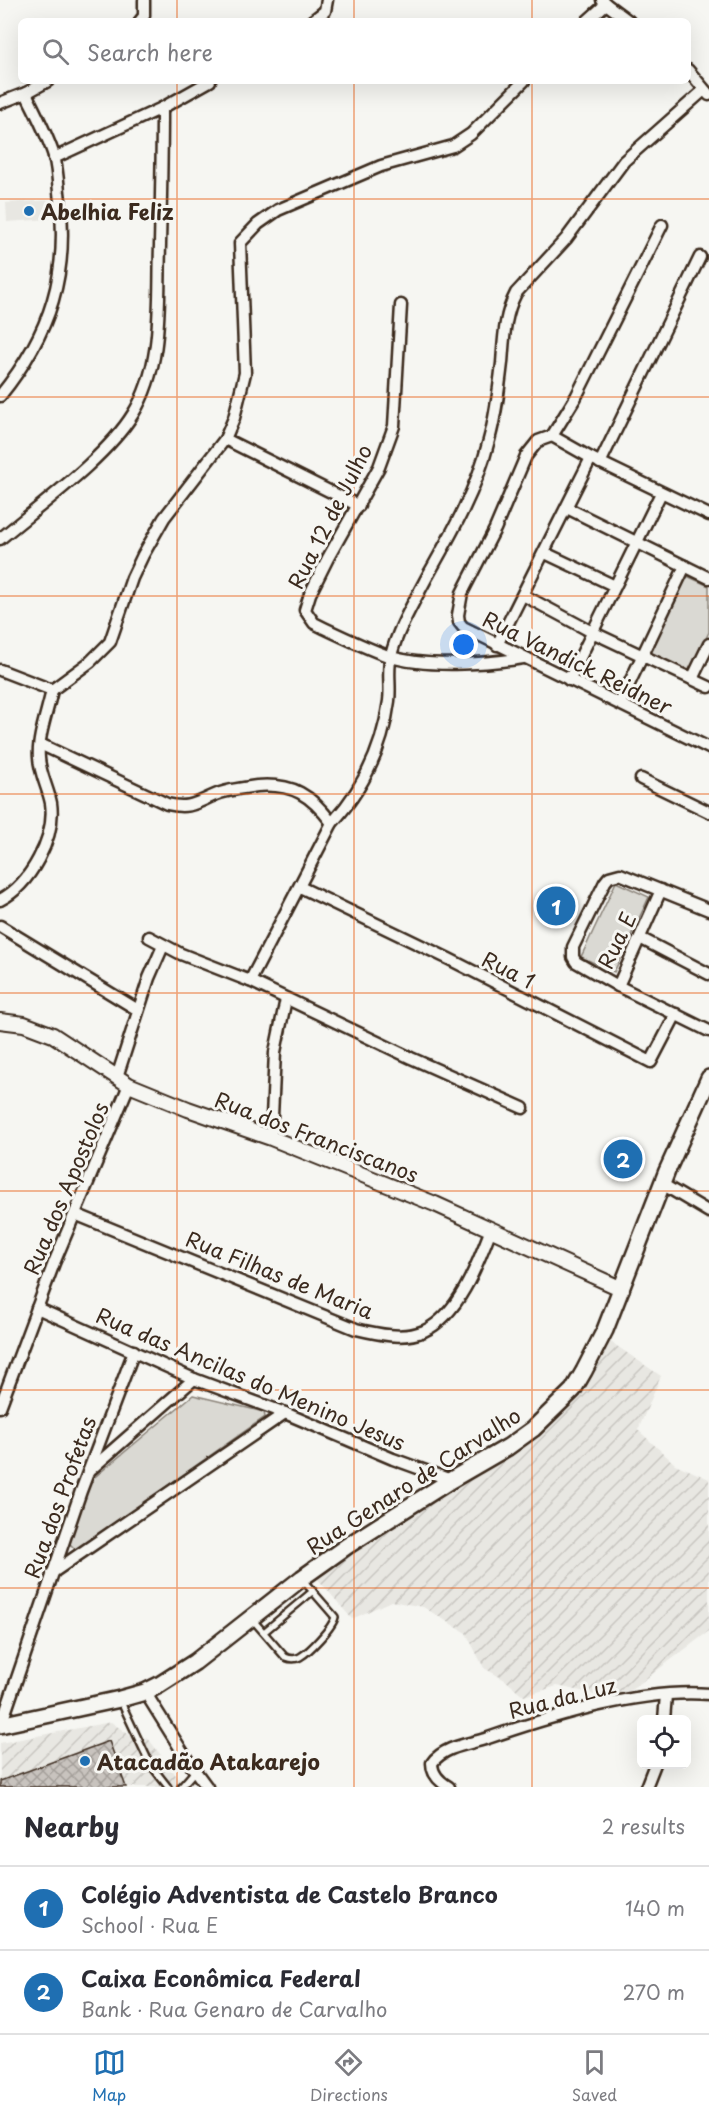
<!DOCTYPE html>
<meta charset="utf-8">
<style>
:root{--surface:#fff;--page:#f2f2f3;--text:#2b2b33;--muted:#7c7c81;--line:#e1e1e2;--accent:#1f6fb2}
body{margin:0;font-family:"Playpen Sans",sans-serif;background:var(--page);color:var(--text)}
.controls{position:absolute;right:18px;bottom:18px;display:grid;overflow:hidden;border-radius:9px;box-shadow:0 6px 24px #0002}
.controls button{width:54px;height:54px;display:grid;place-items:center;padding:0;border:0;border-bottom:2px solid var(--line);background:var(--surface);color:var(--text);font:30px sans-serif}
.you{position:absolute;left:464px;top:645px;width:21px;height:21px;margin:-15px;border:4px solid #fff;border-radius:50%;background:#1a73e8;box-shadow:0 0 0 9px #1a73e833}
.badge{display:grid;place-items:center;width:39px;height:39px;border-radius:50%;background:var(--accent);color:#fff;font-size:20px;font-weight:700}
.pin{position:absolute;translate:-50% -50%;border:3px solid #fff;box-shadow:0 2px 6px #0006}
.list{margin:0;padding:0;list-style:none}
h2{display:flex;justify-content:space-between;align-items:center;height:78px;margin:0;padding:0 24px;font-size:26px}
h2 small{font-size:20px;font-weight:400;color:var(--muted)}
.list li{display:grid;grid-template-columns:39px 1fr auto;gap:18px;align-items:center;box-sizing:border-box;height:84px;padding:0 24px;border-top:2px solid var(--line)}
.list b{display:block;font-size:22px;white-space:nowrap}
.list p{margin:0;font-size:20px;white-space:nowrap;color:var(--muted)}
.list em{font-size:20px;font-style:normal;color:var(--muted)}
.icon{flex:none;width:33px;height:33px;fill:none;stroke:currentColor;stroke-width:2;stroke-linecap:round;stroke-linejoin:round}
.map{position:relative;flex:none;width:709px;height:1787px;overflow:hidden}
.search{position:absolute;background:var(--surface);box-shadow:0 6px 24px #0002;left:18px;right:18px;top:18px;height:66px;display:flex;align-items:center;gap:15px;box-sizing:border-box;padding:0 21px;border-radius:9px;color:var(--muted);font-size:22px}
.sheet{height:246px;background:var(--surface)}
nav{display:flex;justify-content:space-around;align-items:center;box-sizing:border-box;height:84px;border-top:2px solid var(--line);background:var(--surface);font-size:16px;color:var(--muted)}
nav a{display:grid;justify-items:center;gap:3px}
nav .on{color:var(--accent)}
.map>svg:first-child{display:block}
.built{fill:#e8e7e2}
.industrial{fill:url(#industrial-furrows)}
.park{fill:#dad9d3;stroke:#8a8278;stroke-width:1.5}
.building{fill:url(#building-cross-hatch);stroke:#3b2a1e;stroke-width:1.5}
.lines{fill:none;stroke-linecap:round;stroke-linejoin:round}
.service-casing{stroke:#3b2a1e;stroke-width:10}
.minor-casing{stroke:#3b2a1e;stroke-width:15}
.tertiary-casing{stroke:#3b2a1e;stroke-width:18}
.secondary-casing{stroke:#3b2a1e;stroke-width:20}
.service{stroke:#f6f6f2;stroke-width:5}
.minor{stroke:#f6f6f2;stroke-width:10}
.tertiary{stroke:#f6f6f2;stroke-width:14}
.secondary{stroke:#f6f6f2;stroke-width:15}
.grid{fill:none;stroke:#e8590c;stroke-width:1.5;stroke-opacity:0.55}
.poi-dot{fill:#1f6fb2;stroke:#f6f6f2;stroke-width:2}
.labels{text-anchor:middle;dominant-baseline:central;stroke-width:6;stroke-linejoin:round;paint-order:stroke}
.poi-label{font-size:21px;font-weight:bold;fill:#3b2a1e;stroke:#f6f6f2;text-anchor:start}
.street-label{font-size:21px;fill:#3b2a1e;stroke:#f6f6f2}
</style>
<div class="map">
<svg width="709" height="1787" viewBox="0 0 709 1787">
<defs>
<pattern id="industrial-furrows" width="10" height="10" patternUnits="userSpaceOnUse" patternTransform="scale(1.5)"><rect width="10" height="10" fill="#e8e7e2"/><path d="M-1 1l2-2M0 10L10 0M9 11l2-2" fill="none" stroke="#c8c6c1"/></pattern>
<pattern id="building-cross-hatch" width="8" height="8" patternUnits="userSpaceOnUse" patternTransform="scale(1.5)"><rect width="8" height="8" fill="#c8c3be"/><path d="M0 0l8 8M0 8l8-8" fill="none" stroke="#a49f9a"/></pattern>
</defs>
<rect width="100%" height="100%" fill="#f6f6f2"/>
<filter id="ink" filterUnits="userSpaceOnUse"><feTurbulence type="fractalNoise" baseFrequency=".0167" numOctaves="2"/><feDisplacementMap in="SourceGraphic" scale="12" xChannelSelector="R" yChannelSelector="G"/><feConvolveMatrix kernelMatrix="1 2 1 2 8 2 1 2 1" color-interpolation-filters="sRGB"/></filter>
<g filter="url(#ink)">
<!-- built -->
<polygon class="built" points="51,200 50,219 7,222 6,203"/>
<!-- industrial -->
<g class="industrial">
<polygon points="602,1336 661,1376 638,1430 675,1464 709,1479 709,1631 614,1703 586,1692 557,1686 524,1696 505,1680 484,1668 466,1633 423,1607 391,1601 352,1619 311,1571 533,1429 573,1390"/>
<polygon points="111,1722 138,1741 147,1737 185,1787 0,1787 0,1743"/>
</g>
<!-- park -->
<g class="park">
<polygon points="687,576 709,586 709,632 690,673 650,654"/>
<polygon points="616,882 649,897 614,972 581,957"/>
<polygon points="193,1395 264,1412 265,1417 76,1550 69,1543 90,1481"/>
</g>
<!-- building -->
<polygon class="building" points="109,1741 126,1787 0,1787 0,1781"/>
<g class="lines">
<!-- service casing -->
<g class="service-casing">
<g id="service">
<path d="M252 1619 285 1657C290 1659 295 1660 300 1657 309 1652 333 1627 335 1617L302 1579"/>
<polyline points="264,1632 313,1591"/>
<polyline points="120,1700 150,1764 168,1787"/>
<polyline points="181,1787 195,1771"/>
</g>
</g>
<!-- minor casing -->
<g class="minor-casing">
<g id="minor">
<polyline points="602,0 606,4 629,21"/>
<polyline points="140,21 144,16 144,0"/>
<polyline points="312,21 325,11 327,0"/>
<polyline points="587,21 606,4"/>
<polyline points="688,70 709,95"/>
<polyline points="0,103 26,93 48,81"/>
<polyline points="54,158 162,108 210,81"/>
<path d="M401 305 394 426 379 467 328 558 310 594 305 610 314 623 324 628C345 638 366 648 388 656 424 668 486 664 523 658"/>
<path d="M0 396C51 333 70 273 59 192 58 180 57 167 54 156 47 134 36 114 26 93"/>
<polyline points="552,436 538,441 526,456 495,529 462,593 458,615 459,622 463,627 709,748"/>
<polyline points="552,436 576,397 662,225"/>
<polyline points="552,436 591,458 709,515"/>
<polyline points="225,439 359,506"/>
<polyline points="600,463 700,257"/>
<polyline points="567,508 709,578"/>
<path d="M0 539C40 505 106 458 133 414 164 364 158 301 160 245 161 199 162 154 162 108"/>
<polyline points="545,553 615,586"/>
<polyline points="523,595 592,632 709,687"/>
<polyline points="497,645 591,458"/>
<polyline points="0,670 52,690"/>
<polyline points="692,679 709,644"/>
<polyline points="569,680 661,493"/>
<polyline points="52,690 90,662 110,642 132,578 143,555 164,518 225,439 234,418 245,373 240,243 258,224 278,210 381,166 453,146 471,134 524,81"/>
<polyline points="620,703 685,566"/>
<path d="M40 744 167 804C192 810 198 801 220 793 232 789 244 788 257 786 293 783 311 795 332 823"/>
<polyline points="641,779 709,812"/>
<polyline points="300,887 449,959 651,1062 676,1014"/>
<polyline points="661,890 618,986 576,962 573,957 573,947 605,882 609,877 620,874 709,910"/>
<path d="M0 900C30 885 56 837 51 803 48 788 40 774 39 758 37 739 48 710 52 690"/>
<polyline points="0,926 138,1010"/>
<polyline points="149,937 181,954 250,981 411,1058 523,1108"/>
<polyline points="640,938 709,974"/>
<path d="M250 981 332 823C363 789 383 747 389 701 391 686 387 670 391 656 397 630 415 600 427 577 452 533 477 489 489 440 496 415 499 389 502 363 504 338 504 316 516 293L566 239 624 161 704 90"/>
<polyline points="618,986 709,1031"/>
<polyline points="117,1077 149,978 163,946"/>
<polyline points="271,1138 275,1052 286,999"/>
<polyline points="662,1184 709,1212"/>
<path d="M75 1214 356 1329C377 1334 403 1340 424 1331 459 1315 478 1263 491 1229"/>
<polyline points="37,1308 194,1379 285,1413 393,1459 451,1480"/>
<polyline points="0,1407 54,1263 129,1085"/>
<polyline points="89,1471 194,1379"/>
<polyline points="52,1573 285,1413"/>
<polyline points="145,1692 190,1764 207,1787"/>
<polyline points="664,1720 666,1695"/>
<polyline points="1,1725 81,1491 134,1351"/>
<path d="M449 1787C440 1782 432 1774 432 1763 443 1747 468 1744 485 1739 549 1717 641 1688 709 1694"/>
<polyline points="646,1787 655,1764"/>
</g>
</g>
<!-- tertiary casing -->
<g class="tertiary-casing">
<polyline id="tertiary" points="0,1021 24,1024 53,1035 129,1085 188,1109 271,1138 435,1204 622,1289"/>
</g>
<!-- secondary casing -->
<g class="secondary-casing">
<polyline id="secondary" points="0,1725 120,1699 145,1692 159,1685 195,1662 302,1578 347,1546 451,1480 508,1447 533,1429 573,1390 584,1371 605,1330 667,1171 709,1078"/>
</g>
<!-- service -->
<use href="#service" class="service"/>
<!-- minor -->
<use href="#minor" class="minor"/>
<!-- tertiary -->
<use href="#tertiary" class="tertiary"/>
<!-- secondary -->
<use href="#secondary" class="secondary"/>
</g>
</g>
<!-- grid -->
<path class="grid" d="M177 0V21M354 0V21M532 0V21M177 81V1787M354 81V1787M532 81V1787M0 199H709M0 397H709M0 596H709M0 794H709M0 993H709M0 1191H709M0 1390H709M0 1588H709"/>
<!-- markers -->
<g class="poi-dot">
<circle cx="29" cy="211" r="6"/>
<circle cx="85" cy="1761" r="6"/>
</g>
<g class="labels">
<!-- poi labels -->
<g class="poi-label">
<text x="41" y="211">Abelhia Feliz</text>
<text x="97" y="1761">Atacadão Atakarejo</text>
</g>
<!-- street labels -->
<g class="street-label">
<text transform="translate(329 516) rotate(-63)">Rua 12 de Julho</text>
<text transform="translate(578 662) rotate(26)">Rua Vandick Reidner</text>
<text transform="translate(616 940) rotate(-64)">Rua E</text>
<text transform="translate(509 969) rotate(27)">Rua 1</text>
<text transform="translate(317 1136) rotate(21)">Rua dos Franciscanos</text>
<text transform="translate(65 1188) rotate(-67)">Rua dos Apostolos</text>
<text transform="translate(280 1274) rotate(22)">Rua Filhas de Maria</text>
<text transform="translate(251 1378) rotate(23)">Rua das Ancilas do Menino Jesus</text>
<text transform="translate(413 1480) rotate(-33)">Rua Genaro de Carvalho</text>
<text transform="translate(59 1497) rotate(-70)">Rua dos Profetas</text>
<text transform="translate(562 1697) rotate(-14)">Rua da Luz</text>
</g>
</g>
</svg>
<div class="controls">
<button><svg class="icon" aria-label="locate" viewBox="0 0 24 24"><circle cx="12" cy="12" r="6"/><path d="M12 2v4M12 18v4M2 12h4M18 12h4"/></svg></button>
</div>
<div class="you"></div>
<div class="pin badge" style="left:556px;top:906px">1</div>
<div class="pin badge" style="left:623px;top:1159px">2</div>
<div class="search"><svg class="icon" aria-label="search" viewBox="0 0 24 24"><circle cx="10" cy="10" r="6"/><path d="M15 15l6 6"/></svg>Search here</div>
</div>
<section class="sheet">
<h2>Nearby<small>2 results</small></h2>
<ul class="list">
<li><span class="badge">1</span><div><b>Colégio Adventista de Castelo Branco</b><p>School · Rua E</p></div><em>140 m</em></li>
<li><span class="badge">2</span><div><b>Caixa Econômica Federal</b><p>Bank · Rua Genaro de Carvalho</p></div><em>270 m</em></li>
</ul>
</section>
<nav>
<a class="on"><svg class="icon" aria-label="map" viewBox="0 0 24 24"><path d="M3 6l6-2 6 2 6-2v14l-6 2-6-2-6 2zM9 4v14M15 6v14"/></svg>Map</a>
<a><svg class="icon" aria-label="directions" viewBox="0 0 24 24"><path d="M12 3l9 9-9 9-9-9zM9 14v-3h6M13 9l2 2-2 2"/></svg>Directions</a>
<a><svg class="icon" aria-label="saved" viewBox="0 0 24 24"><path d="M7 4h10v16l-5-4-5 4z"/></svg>Saved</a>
</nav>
